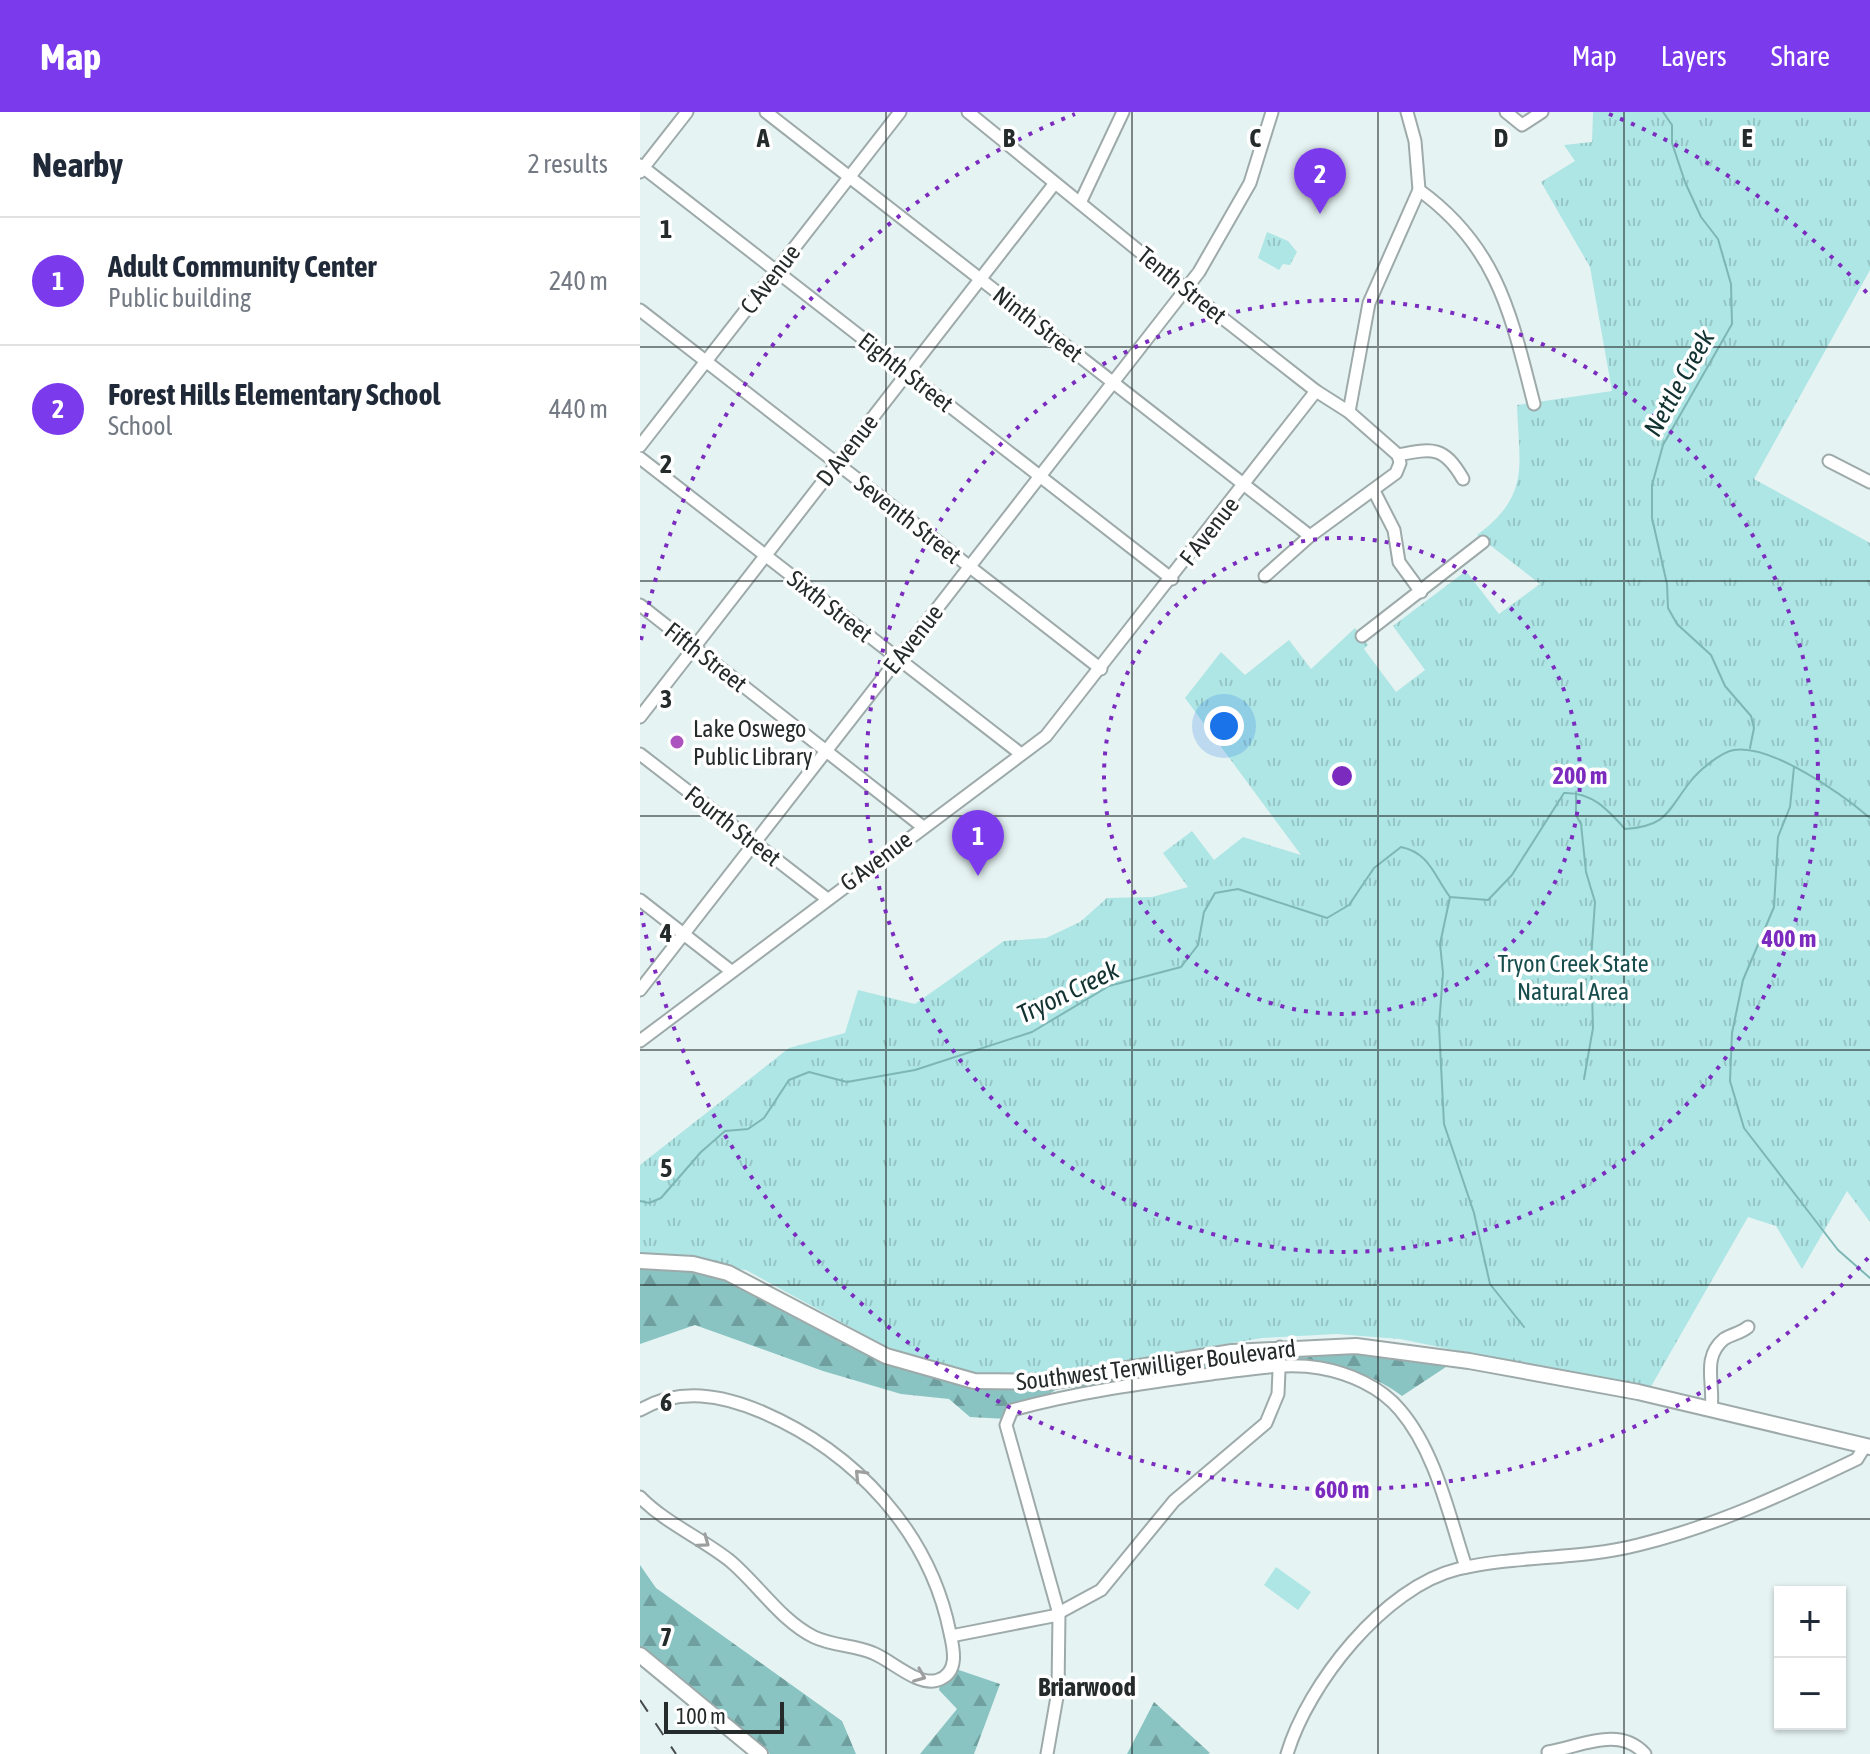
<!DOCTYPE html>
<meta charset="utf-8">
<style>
:root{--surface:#fff;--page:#f6f6f7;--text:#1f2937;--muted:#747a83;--line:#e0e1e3;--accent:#7c3aed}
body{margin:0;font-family:"Asap Condensed",sans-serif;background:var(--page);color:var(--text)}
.controls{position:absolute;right:24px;bottom:24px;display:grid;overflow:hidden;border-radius:0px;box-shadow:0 2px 6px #0004}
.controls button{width:72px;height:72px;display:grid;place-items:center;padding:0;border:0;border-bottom:2px solid var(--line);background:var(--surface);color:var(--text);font:40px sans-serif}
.scale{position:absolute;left:24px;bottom:20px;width:120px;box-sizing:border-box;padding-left:8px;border:4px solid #252a2a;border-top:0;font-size:22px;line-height:28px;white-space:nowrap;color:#252a2a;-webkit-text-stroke:6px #fff;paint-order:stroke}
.you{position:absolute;left:584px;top:614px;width:28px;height:28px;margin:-20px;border:6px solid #fff;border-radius:50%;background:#1a73e8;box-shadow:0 0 0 12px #1a73e833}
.badge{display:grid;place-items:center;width:52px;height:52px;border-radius:50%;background:var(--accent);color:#fff;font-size:26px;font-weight:700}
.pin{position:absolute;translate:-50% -66px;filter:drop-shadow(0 2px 4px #0008)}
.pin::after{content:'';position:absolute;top:42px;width:28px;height:24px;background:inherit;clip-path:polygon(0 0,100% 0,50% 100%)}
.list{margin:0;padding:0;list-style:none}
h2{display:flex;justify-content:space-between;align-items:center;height:104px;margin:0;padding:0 32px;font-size:34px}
h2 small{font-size:26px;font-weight:400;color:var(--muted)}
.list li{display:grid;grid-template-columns:52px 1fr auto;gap:24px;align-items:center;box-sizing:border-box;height:128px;padding:0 32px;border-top:2px solid var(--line)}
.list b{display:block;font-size:30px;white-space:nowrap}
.list p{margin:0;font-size:26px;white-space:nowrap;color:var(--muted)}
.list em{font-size:26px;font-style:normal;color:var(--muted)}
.map{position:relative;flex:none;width:1230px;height:1642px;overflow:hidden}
header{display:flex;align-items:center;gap:48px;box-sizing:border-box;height:112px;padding:0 40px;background:var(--accent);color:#fff}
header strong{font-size:38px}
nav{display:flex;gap:44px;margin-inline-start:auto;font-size:28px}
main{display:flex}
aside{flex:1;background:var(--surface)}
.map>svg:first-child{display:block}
.green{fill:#aee5e5}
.forest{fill:url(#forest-firs)}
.park{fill:url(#park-tufts)}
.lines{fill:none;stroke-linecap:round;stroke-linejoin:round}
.stream{stroke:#7cb7b6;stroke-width:2}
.minor-casing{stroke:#9eaaaa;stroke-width:15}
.major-casing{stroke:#9eaaaa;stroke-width:18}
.minor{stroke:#fff;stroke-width:11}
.major{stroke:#fff;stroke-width:14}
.rail{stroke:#464c4c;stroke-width:2;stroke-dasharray:14 14;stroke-linecap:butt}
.oneway{stroke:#9d9f9f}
.grid{fill:none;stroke:#252a2a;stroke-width:2;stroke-opacity:0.55}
.ring{fill:none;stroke:#7b2cbf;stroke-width:4;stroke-dasharray:4 8}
.poi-dot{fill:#ac53bf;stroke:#fff;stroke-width:3}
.labels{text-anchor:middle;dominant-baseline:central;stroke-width:7;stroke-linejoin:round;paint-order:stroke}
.street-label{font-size:24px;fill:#252a2a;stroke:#fff}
.poi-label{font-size:24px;fill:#252a2a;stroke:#fff;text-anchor:start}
.park-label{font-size:24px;fill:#174c4c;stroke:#fff}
.water-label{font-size:26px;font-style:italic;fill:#123131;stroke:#fff}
.neighbourhood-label{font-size:26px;font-weight:bold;fill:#252a2a;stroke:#fff}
.grid-label{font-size:26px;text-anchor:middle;font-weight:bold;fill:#252a2a;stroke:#fff;stroke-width:7;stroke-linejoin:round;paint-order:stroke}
.centre{fill:#7b2cbf;stroke:#fff;stroke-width:4}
.ring-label{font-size:24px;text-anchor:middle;font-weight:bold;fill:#7b2cbf;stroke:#fff;stroke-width:7;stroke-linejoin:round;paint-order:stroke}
</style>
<header>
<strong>Map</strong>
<nav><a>Map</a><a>Layers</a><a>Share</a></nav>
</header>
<main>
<aside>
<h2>Nearby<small>2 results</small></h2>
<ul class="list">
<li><span class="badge">1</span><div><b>Adult Community Center</b><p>Public building</p></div><em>240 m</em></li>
<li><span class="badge">2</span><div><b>Forest Hills Elementary School</b><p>School</p></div><em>440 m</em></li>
</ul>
</aside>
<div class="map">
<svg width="1230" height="1642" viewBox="0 0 1230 1642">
<defs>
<pattern id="forest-firs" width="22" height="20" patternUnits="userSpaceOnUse" patternTransform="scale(2)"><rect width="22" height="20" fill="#89c4c3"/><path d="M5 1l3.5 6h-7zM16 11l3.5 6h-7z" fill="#709f9f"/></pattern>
<pattern id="park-tufts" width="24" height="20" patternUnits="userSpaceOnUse" patternTransform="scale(2)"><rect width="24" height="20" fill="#aee5e5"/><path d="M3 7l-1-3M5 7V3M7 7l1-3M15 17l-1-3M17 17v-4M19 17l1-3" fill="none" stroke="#96c5c5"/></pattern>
</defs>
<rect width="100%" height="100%" fill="#e5f3f2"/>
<!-- green -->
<polygon class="green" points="636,1455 671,1480 658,1498 624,1473"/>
<!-- forest -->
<g class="forest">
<polygon points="0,1156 50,1156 95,1170 273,1260 326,1272 424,1273 367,1307 330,1305 309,1287 261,1282 183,1259 55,1213 0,1232"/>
<path d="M691 1237 812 1251 762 1284C727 1258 690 1250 647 1250L646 1243Z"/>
<polygon points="630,1239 636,1252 436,1279 434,1271"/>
<polygon points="0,1453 16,1476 202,1609 216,1642 130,1642 16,1551 0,1536"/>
<polygon points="316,1557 360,1572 334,1642 280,1642 317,1597 299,1578 300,1570"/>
<polygon points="514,1590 570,1641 568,1642 487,1642"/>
</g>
<!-- park -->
<g class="park">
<path d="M953 0H1230V158L1114 367 1230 431V1110L1207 1079 1162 1157 1136 1114 1108 1105 1009 1278 760 1227 697 1222 622 1226 390 1264H350L295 1251 245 1234 106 1158 0 1144V1053L149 936 205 921 218 878 275 892 364 829 406 826 440 810 467 786 512 785 548 775 523 741 552 719 574 748 603 725 661 743 545 586 581 540 605 563 649 528 671 557 715 516 728 533 724 537 756 580 785 558 753 514 826 459 859 502 900 472 837 423C891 383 879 354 877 293L972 279 950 155 901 70 935 49 924 33 952 30Z"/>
<polygon points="627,120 648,129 657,140 650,153 643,152 639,158 618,146"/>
</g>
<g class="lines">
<!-- stream -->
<g class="stream">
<polyline points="1023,0 1032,13 1032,31 1045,70 1061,105 1078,127 1091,172 1092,212 1023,333 1012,373 1012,406 1027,472 1028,496 1037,512 1071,543 1085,574 1111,604 1114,616 1110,636"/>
<polyline points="1154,655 1150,695 1138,725 1134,795 1103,868 1092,921 1090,969 1104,1016 1198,1138 1230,1166"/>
<polyline points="936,680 936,703 941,712 946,760 955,790 951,847 953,916 944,967"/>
<polyline points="810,785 800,832 803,861 799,914 804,1012 834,1101 850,1172 884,1215"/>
<path d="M0 1089 9 1091 21 1086 61 1040 85 1019 108 1017 124 1006 149 968 169 960 207 970 275 958 392 920 469 874 541 855 558 833 564 800 575 781 598 777 687 806 709 793 734 756 761 735C790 741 794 764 810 785L848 788 872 763 924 681C952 680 967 697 985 717 1028 714 1027 699 1050 670 1058 659 1081 640 1094 638 1132 632 1203 683 1230 706"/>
</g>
<!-- minor casing -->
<g class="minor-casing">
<g id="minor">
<polyline points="126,0 670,424"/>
<polyline points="328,0 553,183 676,279 709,300 758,343"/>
<polyline points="866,0 882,13 902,0"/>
<polyline points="0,53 532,467"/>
<polyline points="0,60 47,0"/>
<path d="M779 78C858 135 871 203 894 292"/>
<polyline points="440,91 483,0"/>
<polyline points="0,198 461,557"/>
<polyline points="709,300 729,191 779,78 775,29 767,0"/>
<polyline points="0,334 260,0"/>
<path d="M758 343C793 336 804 334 823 367"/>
<polyline points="0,346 381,642"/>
<polyline points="1189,349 1230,370"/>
<polyline points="734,379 754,418 759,450 781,480"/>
<polyline points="625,464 670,424 756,361 760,351 758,343"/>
<polyline points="0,493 283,715"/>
<polyline points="722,524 843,430"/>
<polyline points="0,605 415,71"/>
<polyline points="0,642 186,786"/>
<polyline points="0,788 91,859"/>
<polyline points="0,878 559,160 610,71 632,0"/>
<polyline points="0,929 406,624 676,279"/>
<path d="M1071 1297C1075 1272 1061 1246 1084 1227 1092 1222 1101 1221 1108 1215"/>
<path d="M0 1298C40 1275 82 1283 122 1300 215 1340 290 1420 310 1521 314 1538 319 1561 298 1568 278 1575 251 1548 233 1541 214 1533 193 1534 174 1525 140 1508 118 1472 89 1448 61 1426 24 1410 0 1385"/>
<polyline points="311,1524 413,1504 461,1478 534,1389 626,1311 638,1282 640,1235"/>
<path d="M908 1640C940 1635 979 1613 1005 1642"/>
<path d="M407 1642 418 1579 419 1502 366 1313 372 1298C438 1280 503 1271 571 1262 606 1258 644 1250 680 1256 709 1261 741 1275 760 1298 796 1340 809 1404 826 1455"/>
<path d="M647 1642C668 1572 744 1475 818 1457 877 1443 939 1448 998 1433 1076 1414 1146 1381 1217 1347L1225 1334"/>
</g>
</g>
<!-- major casing -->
<g class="major-casing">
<g id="major">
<polyline points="0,1149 53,1152 88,1161 246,1244 334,1269 407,1270 592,1240 716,1234 829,1249 998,1280 1230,1335"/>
<polyline points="0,1543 120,1642"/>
</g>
</g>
<!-- minor -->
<use href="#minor" class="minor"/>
<!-- major -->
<use href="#major" class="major"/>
<!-- rail -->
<polyline class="rail" points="0,1588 36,1642"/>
</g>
<!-- one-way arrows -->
<defs><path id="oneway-chevron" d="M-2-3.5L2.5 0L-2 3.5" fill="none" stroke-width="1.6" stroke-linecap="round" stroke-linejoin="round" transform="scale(2)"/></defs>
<g class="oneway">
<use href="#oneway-chevron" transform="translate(220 1363) rotate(-134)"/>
<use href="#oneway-chevron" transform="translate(64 1430) rotate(36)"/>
<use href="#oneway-chevron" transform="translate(280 1564) rotate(22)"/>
</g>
<!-- grid -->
<path class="grid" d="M246 0V1642M492 0V1642M738 0V1642M984 0V1642M0 235H1230M0 469H1230M0 704H1230M0 938H1230M0 1173H1230M0 1407H1230"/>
<!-- distance rings -->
<g class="ring">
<circle cx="702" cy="664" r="238"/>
<circle cx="702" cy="664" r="476"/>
<path d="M1228 1146A714 714 0 0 1 1 800M1 528A714 714 0 0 1 435 2M969 2A714 714 0 0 1 1228 182"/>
</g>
<!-- markers -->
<circle class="poi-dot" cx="37" cy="630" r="8"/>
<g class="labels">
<!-- street labels -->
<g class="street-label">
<text transform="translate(130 167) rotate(-52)">C Avenue</text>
<text transform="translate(542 173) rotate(39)">Tenth Street</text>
<text transform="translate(398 212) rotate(38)">Ninth Street</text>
<text transform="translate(266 260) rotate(38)">Eighth Street</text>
<text transform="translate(207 338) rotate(-52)">D Avenue</text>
<text transform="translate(268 407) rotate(38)">Seventh Street</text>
<text transform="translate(569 419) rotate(-52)">F Avenue</text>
<text transform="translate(190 494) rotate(38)">Sixth Street</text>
<text transform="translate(273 527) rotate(-52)">E Avenue</text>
<text transform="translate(66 545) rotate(38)">Fifth Street</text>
<text transform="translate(93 714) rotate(38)">Fourth Street</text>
<text transform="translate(236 749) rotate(-37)">G Avenue</text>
<text transform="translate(516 1253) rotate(-7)">Southwest Terwilliger Boulevard</text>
</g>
<!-- poi labels -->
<g class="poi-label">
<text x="53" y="616">Lake Oswego<tspan x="53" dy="28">Public Library</tspan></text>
</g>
<!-- park labels -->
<g class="park-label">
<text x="933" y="851">Tryon Creek State<tspan x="933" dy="28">Natural Area</tspan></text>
</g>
<!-- water labels -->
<g class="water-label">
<text transform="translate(1039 271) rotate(-61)">Nettle Creek</text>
<text transform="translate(428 880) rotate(-26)">Tryon Creek</text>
</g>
<!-- neighbourhood labels -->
<g class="neighbourhood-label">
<text x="447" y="1575">Briarwood</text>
</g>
</g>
<g class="grid-label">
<text x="123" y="35">A</text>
<text x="369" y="35">B</text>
<text x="615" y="35">C</text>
<text x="861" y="35">D</text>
<text x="1107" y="35">E</text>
<text x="26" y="126">1</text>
<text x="26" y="361">2</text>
<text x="26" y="596">3</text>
<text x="26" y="830">4</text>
<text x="26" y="1065">5</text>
<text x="26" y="1299">6</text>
<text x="26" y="1534">7</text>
</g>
<circle cx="702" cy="664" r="12" class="centre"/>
<g class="ring-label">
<text x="940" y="672">200 m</text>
<text x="1149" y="835">400 m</text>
<text x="702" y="1386">600 m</text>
</g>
</svg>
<div class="controls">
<button>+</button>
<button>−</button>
</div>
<div class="scale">100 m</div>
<div class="you"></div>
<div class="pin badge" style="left:338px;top:764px">1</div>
<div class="pin badge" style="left:680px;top:102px">2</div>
</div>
</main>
